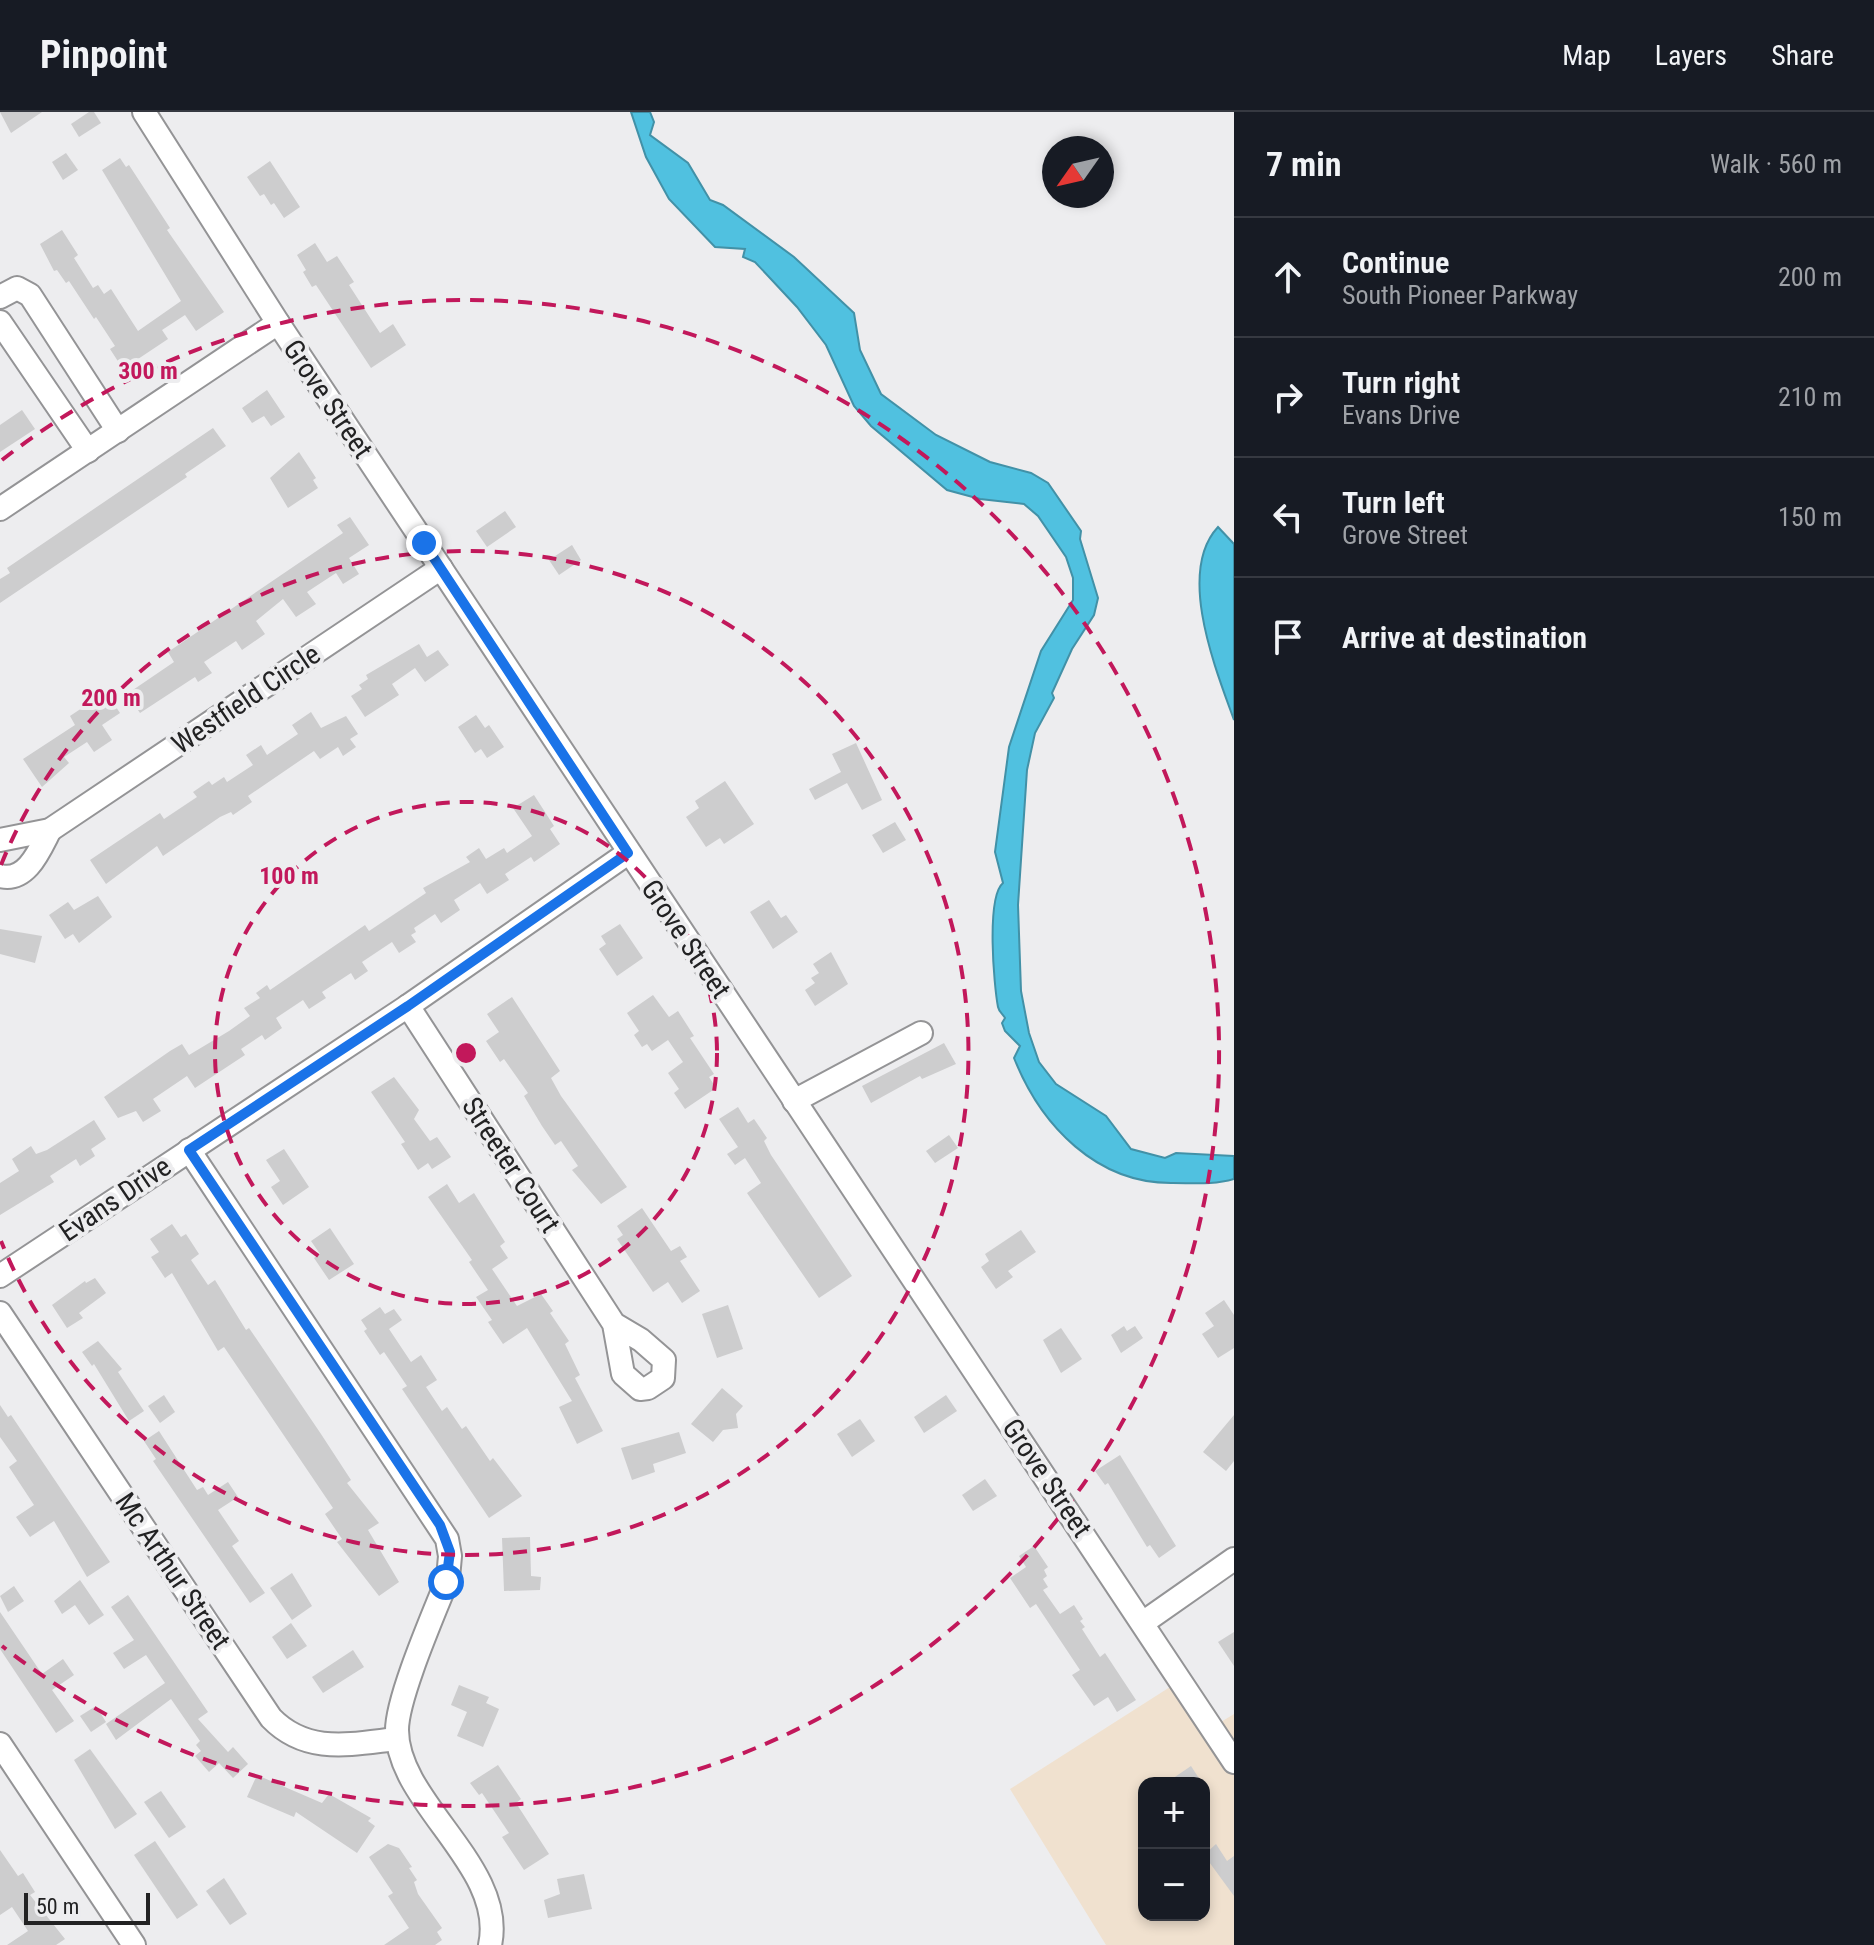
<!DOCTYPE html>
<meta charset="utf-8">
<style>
:root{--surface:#171b24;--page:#20242c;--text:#f1f3f6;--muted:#9ea1a6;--line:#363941}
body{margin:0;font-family:"Roboto Condensed",sans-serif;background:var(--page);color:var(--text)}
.controls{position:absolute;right:24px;bottom:24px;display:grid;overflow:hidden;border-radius:16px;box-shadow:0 4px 12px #0003}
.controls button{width:72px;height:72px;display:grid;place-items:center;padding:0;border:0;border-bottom:2px solid var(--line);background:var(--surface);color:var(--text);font:40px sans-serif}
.compass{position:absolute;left:1042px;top:24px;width:72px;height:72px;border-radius:50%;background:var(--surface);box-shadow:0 4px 12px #0003;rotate:236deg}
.scale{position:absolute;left:24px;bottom:20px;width:126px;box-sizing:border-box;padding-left:8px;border:4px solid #222223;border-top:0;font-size:22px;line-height:28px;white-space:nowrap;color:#222223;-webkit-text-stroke:6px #ededef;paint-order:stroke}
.stop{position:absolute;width:24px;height:24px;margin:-18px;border:6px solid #1a73e8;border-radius:50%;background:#fff}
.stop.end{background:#1a73e8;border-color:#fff;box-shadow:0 2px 8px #0008}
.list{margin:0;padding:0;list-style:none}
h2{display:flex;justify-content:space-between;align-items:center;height:104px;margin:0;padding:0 32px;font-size:34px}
h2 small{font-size:26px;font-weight:400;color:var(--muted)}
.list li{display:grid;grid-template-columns:52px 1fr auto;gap:24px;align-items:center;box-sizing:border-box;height:120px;padding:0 32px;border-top:2px solid var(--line)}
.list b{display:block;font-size:30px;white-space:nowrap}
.list p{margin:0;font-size:26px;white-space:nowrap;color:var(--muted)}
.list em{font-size:26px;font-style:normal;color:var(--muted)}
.icon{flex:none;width:44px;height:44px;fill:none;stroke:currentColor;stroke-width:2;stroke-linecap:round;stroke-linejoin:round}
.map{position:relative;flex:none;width:1234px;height:1833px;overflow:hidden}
header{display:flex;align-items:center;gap:48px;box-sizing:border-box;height:112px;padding:0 40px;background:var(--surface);border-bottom:2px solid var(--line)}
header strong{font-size:38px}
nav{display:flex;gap:44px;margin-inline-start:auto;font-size:28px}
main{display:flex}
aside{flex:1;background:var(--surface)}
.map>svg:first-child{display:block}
.commercial{fill:#f0e1cf;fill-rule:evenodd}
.water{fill:#50c1e0;stroke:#4291a7;stroke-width:2}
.building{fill:#cdcdce}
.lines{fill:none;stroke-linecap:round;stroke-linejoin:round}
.minor-casing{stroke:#949496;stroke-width:26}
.minor{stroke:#fff;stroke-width:22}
.route{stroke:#1a73e8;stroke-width:10}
.ring{fill:none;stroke:#c2185b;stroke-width:4;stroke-dasharray:14 10}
.labels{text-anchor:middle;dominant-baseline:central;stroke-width:8;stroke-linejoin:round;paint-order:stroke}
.street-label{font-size:28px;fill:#222223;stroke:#ededef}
.centre{fill:#c2185b;stroke:#ededef;stroke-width:4}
.ring-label{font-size:24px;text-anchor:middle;font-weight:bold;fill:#c2185b;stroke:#ededef;stroke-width:8;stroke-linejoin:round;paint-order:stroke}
</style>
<header>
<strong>Pinpoint</strong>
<nav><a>Map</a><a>Layers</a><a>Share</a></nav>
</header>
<main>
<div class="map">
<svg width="1234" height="1833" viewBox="0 0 1234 1833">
<rect width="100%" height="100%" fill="#ededef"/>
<!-- commercial -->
<path class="commercial" d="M1181 1568 1211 1616 1234 1602V1833H1106L1010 1677ZM1144 1671H1204V1803H1144Z"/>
<!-- water -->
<g class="water">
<path d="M631 0H650L654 10 650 23 688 51 710 88 723 93 794 145 854 201 860 238 881 282 936 323 990 350 1031 361 1048 371 1081 419 1080 427 1098 486 1094 503 1072 537 1052 581 1054 586 1035 621 1027 658 1018 793 1021 879 1029 921 1039 950 1056 972 1106 1004 1131 1037 1165 1046 1176 1041 1234 1044V1067C1214 1073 1194 1071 1173 1071 1097 1072 1041 1014 1014 946L1020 934 1005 919 1002 911 1005 906C1003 902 999 900 998 895 994 874 986 785 1003 771L995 740 1009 635 1041 539 1073 488V466L1066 445 1038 404 1024 392 980 387 947 378 871 314 854 294 826 233 797 195 755 150 743 145 745 137 715 135 669 87 646 45Z"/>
<path d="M1218 415 1234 432V608C1216 558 1176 460 1218 415Z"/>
</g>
<!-- building -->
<g class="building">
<polygon points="0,0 42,0 11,21"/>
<polygon points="89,0 94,0 101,11 79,25 71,12"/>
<polygon points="66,41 78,58 63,68 52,50"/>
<polygon points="120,46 126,55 129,53 170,116 167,118 224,200 196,219 185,203 162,218 168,227 123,257 110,237 115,234 96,205 94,207 69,169 66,171 57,158 54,159 40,132 62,118 78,143 74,146 93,176 98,173 104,182 111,177 138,219 181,189 102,58"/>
<polygon points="270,49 300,95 284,106 274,91 271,93 264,82 260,84 247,65"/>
<polygon points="315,131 327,150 337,144 354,170 349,173 380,221 393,212 406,233 371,256 316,173 312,175 303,160 306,158 297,143"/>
<polygon points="267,278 285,305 271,314 264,304 252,311 242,296"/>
<polygon points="22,298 35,317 0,340 0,313"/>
<polygon points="213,316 226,334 185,362 187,365 0,491 0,467 10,461 7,456"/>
<polygon points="299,340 316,366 313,368 318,376 288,396 270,366"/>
<polygon points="505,399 516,415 487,435 476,419"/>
<polygon points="350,405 369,433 349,446 359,462 343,472 336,461 307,480 316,492 296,505 283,487 256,509 265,522 242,538 236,529 204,550 212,561 198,570 195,565 140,601 127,582 174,550 168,540 343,421 337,413"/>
<polygon points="572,433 581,448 559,463 549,448"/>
<polygon points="419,532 427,545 438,538 449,553 425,570 415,556 392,572 399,583 365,605 351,584 362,577 359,573 368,567 366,563"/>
<polygon points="106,580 120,601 102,613 112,628 94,640 87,630 64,645 69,651 42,675 23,647 75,613 70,604"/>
<polygon points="311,600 321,616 346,604 358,622 350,627 356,635 343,644 338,635 320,647 314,639 248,684 252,690 233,703 231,700 220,705 163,744 157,734 106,772 90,748 160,701 164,707 197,685 193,680 209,669 212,673 224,665 227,670 253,653 246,643 261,633 267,643 298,622 292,613"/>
<polygon points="476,603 485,616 489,613 504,635 487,646 481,637 475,641 458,615"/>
<polygon points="856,631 882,688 862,698 847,671 815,688 809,677 841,660 832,642"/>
<polygon points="725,669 754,712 724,732 720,726 706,735 686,705 699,696 695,689"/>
<polygon points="534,683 554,714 550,717 560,732 534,750 531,745 505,762 509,768 487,782 480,771 454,788 460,798 441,811 435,802 414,816 416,820 411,823 416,830 399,841 392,830 362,850 368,859 355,868 351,861 322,880 326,886 309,897 303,888 276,906 282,916 265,928 262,923 241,937 245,943 195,976 187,964 153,987 161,999 143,1010 136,999 118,1006 104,985 170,939 182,932 189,943 229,919 250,904 244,896 260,886 256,881 267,873 270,878 365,813 369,819 426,781 423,776 470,750 466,745 479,736 486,747 504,736 507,741 532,724 513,696"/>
<polygon points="895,710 906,728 883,741 872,723"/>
<polygon points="98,784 112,805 79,831 73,822 65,827 49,803 68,790 74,798"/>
<polygon points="769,788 781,806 786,803 798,820 773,837 750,800"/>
<polygon points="620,812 643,846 617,864 599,837 606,832 601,824"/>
<polygon points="0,817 42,824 35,851 0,842"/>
<polygon points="831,840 848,872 815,894 805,878 815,871 811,866 819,861 813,852"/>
<polygon points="653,883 669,905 678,899 694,924 690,926 714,962 709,965 716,976 685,997 674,981 679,977 668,961 683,950 668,928 652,939 647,932 642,935 634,923 639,919 627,901"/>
<polygon points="512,885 560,959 551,966 561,984 627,1075 601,1092 572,1058 578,1054 561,1029 555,1033 542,1014 524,984 528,981 504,947 500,950 486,929 499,920 487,902"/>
<polygon points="944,931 956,952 922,967 920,964 871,991 862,974"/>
<polygon points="394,965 419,998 414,1007 430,1029 437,1025 451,1045 432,1057 428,1051 418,1058 401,1032 405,1030 371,980"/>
<polygon points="738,995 748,1011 754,1007 767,1026 764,1029 771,1043 852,1164 819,1186 747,1081 761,1071 745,1046 735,1053 727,1042 738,1035 719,1007"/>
<polygon points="94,1008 106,1027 91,1037 95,1044 80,1054 76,1047 50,1064 54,1070 0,1103 0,1071 19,1059 12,1047 31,1034 36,1042 47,1038"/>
<polygon points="949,1023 958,1036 935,1051 926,1039"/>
<polygon points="284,1037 309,1075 283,1093 271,1075 280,1069 266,1048"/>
<polygon points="447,1072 459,1091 474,1081 505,1130 500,1134 508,1146 492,1157 517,1194 541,1182 553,1199 550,1201 569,1229 565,1232 580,1263 575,1266 603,1319 577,1332 559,1295 572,1289 527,1216 503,1232 488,1210 492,1208 476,1185 488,1178 469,1150 472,1148 428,1085"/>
<polygon points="642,1096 671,1139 680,1134 687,1145 680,1149 700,1179 682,1191 668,1170 653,1180 617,1127 623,1123 617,1114"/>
<polygon points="172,1112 181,1125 186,1122 199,1142 191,1148 208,1173 215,1168 246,1218 249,1216 321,1322 351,1368 347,1371 379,1411 368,1418 399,1470 379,1484 337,1430 342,1427 325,1402 333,1396 224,1235 218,1239 172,1161 165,1166 151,1145 159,1140 150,1127"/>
<polygon points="330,1116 354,1152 329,1168 314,1146 320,1142 311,1129"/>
<polygon points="1021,1118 1036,1140 1008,1159 1013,1165 996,1177 981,1155 989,1149 985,1142"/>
<polygon points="95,1166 106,1181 79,1201 83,1206 67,1216 52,1193 85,1169 86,1171"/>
<polygon points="1224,1188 1234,1203 1234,1236 1218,1246 1202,1222 1214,1214 1205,1201"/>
<polygon points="728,1193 743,1237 717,1246 702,1202"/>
<polygon points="380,1195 385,1202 394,1197 402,1208 389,1217 411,1250 421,1243 437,1268 426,1275 442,1299 447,1295 462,1317 466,1314 490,1349 493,1346 522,1384 489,1406 402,1277 407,1274 384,1240 380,1243 364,1219 367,1217 361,1208"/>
<polygon points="1124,1214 1127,1219 1135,1214 1143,1226 1121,1241 1111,1223"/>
<polygon points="1061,1216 1082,1247 1061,1261 1043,1228"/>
<polygon points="98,1229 122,1257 118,1260 144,1299 129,1309 94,1252 92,1254 82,1240"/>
<polygon points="722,1276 743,1294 736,1302 738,1316 723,1318 713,1330 691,1312"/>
<polygon points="164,1283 175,1300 160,1311 148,1294"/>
<polygon points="946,1283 957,1299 924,1321 914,1305"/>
<polygon points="0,1293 8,1305 11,1303 110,1450 87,1465 54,1409 30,1425 16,1405 34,1393 9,1355 17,1349 0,1325"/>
<polygon points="1234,1303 1234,1349 1226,1359 1203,1340"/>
<polygon points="860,1307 875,1329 852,1345 837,1322"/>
<polygon points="159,1319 197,1378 203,1375 208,1383 228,1370 238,1385 218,1398 239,1429 232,1434 265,1481 250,1491 153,1349 156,1347 144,1329"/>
<polygon points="679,1320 686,1341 653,1352 655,1360 632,1368 621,1336"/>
<polygon points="1120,1343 1176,1434 1159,1446 1150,1433 1147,1435 1108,1371 1105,1373 1095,1359"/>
<polygon points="985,1367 997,1384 973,1399 962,1383"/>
<polygon points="530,1425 531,1464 541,1465 540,1478 504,1479 502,1426"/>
<polygon points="1034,1434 1048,1455 1044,1458 1047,1464 1043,1467 1048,1475 1043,1478 1060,1502 1074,1493 1083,1507 1080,1509 1085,1515 1082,1517 1100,1545 1105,1541 1136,1588 1117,1600 1108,1585 1094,1594 1072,1563 1080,1558 1036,1492 1030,1496 1010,1466 1026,1455 1019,1444"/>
<polygon points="292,1461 312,1494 292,1508 270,1476"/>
<polygon points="80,1468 104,1503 89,1513 75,1493 62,1502 54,1489"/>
<polygon points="14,1474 24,1489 8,1500 0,1484"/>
<polygon points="128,1483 208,1600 198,1607 228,1640 233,1635 248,1652 233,1666 219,1651 209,1660 195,1644 201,1639 196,1633 200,1629 171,1587 116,1628 106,1612 165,1571 146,1543 124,1557 113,1541 134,1528 111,1495"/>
<polygon points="0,1500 42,1562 63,1547 74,1563 52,1578 74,1609 56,1621 0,1537"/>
<polygon points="291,1511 307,1534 287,1547 272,1525"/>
<polygon points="1234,1520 1234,1554 1218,1530"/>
<polygon points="353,1538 364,1555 323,1581 312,1565"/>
<polygon points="459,1573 489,1585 486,1591 499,1597 483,1635 457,1624 467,1600 451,1593"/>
<polygon points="96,1594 106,1610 91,1620 80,1604"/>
<polygon points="90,1637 137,1702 115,1717 74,1648"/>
<polygon points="498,1653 521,1687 516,1691 549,1742 524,1758 502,1725 509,1721 482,1681 479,1683 470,1671"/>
<polygon points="1191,1654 1202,1671 1166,1671"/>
<polygon points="257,1663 322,1691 329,1682 371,1706 368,1709 375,1714 357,1741 296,1700 294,1705 247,1685"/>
<polygon points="161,1679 186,1715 169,1726 144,1690"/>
<polygon points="155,1729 198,1793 177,1807 134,1743"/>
<polygon points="388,1732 399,1736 412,1755 409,1756 417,1768 414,1770 418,1782 442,1816 437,1820 442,1828 435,1833 384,1833 409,1816 388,1784 393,1781 369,1745"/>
<polygon points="1216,1732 1227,1749 1234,1744 1234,1784 1204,1743"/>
<polygon points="0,1738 18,1764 23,1761 35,1780 30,1783 65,1827 56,1833 7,1833 28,1819 12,1795 0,1803"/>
<polygon points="584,1762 592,1797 548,1806 544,1788 560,1782 557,1767"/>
<polygon points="224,1766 247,1802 230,1813 206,1779"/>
</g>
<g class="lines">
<!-- minor casing -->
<g class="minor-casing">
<g id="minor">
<polyline points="144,0 278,211 1234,1650"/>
<polyline points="0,185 17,176 30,183 118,319"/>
<polyline points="0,210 88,339"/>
<polyline points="0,397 278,211"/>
<polyline points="0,728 50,718 441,456"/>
<path d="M0 764C27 771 40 737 50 718"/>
<polyline points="408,894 614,1212 623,1262 640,1277 648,1276 663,1266 664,1248 641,1228 614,1212"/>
<polyline points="794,989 921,921"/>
<path d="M189 1038 447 1427 450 1444 448 1466C435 1499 397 1585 397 1618 397 1691 507 1755 490 1833"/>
<polyline points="0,1164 408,894 628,741"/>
<path d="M0 1201 271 1606C307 1643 351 1632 397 1627"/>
<polyline points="1144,1510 1234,1447"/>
<polyline points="0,1632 134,1833"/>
</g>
</g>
<!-- minor -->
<use href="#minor" class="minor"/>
</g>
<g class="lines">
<!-- route -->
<polyline class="route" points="424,431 628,741 408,894 189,1038 440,1413 450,1440 446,1470"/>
</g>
<!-- distance rings -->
<g class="ring">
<circle cx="466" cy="941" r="251"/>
<path d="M1 753A502 502 0 1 1 1 1129"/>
<path d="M2 348A753 753 0 1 1 2 1534"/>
</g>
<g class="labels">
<!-- street labels -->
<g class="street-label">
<text transform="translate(328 287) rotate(56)">Grove Street</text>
<text transform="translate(246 587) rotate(-34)">Westfield Circle</text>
<text transform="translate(686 827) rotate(56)">Grove Street</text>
<text transform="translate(511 1053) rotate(57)">Streeter Court</text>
<text transform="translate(115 1087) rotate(-34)">Evans Drive</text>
<text transform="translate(1047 1366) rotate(56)">Grove Street</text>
<text transform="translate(173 1459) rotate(56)">Mc Arthur Street</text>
</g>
</g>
<circle cx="466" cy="941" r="12" class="centre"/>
<g class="ring-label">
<text x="148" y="267">300 m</text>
<text x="111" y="594">200 m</text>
<text x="289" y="772">100 m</text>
</g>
</svg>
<div class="controls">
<button>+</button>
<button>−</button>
</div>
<svg class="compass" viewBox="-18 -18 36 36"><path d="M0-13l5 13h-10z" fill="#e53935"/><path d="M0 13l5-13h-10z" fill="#9ea1a6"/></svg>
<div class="scale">50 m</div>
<div class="stop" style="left:446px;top:1470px"></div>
<div class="stop end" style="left:424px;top:431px"></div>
</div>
<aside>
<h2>7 min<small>Walk · 560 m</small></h2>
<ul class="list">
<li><svg class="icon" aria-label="ahead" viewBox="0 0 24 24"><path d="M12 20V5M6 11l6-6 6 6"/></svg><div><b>Continue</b><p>South Pioneer Parkway</p></div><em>200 m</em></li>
<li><svg class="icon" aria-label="right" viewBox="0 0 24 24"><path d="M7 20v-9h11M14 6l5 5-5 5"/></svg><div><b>Turn right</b><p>Evans Drive</p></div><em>210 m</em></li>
<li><svg class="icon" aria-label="left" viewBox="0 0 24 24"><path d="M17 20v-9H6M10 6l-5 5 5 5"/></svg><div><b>Turn left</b><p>Grove Street</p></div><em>150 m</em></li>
<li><svg class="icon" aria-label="arrive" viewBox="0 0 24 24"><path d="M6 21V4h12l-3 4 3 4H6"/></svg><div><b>Arrive at destination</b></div></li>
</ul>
</aside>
</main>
